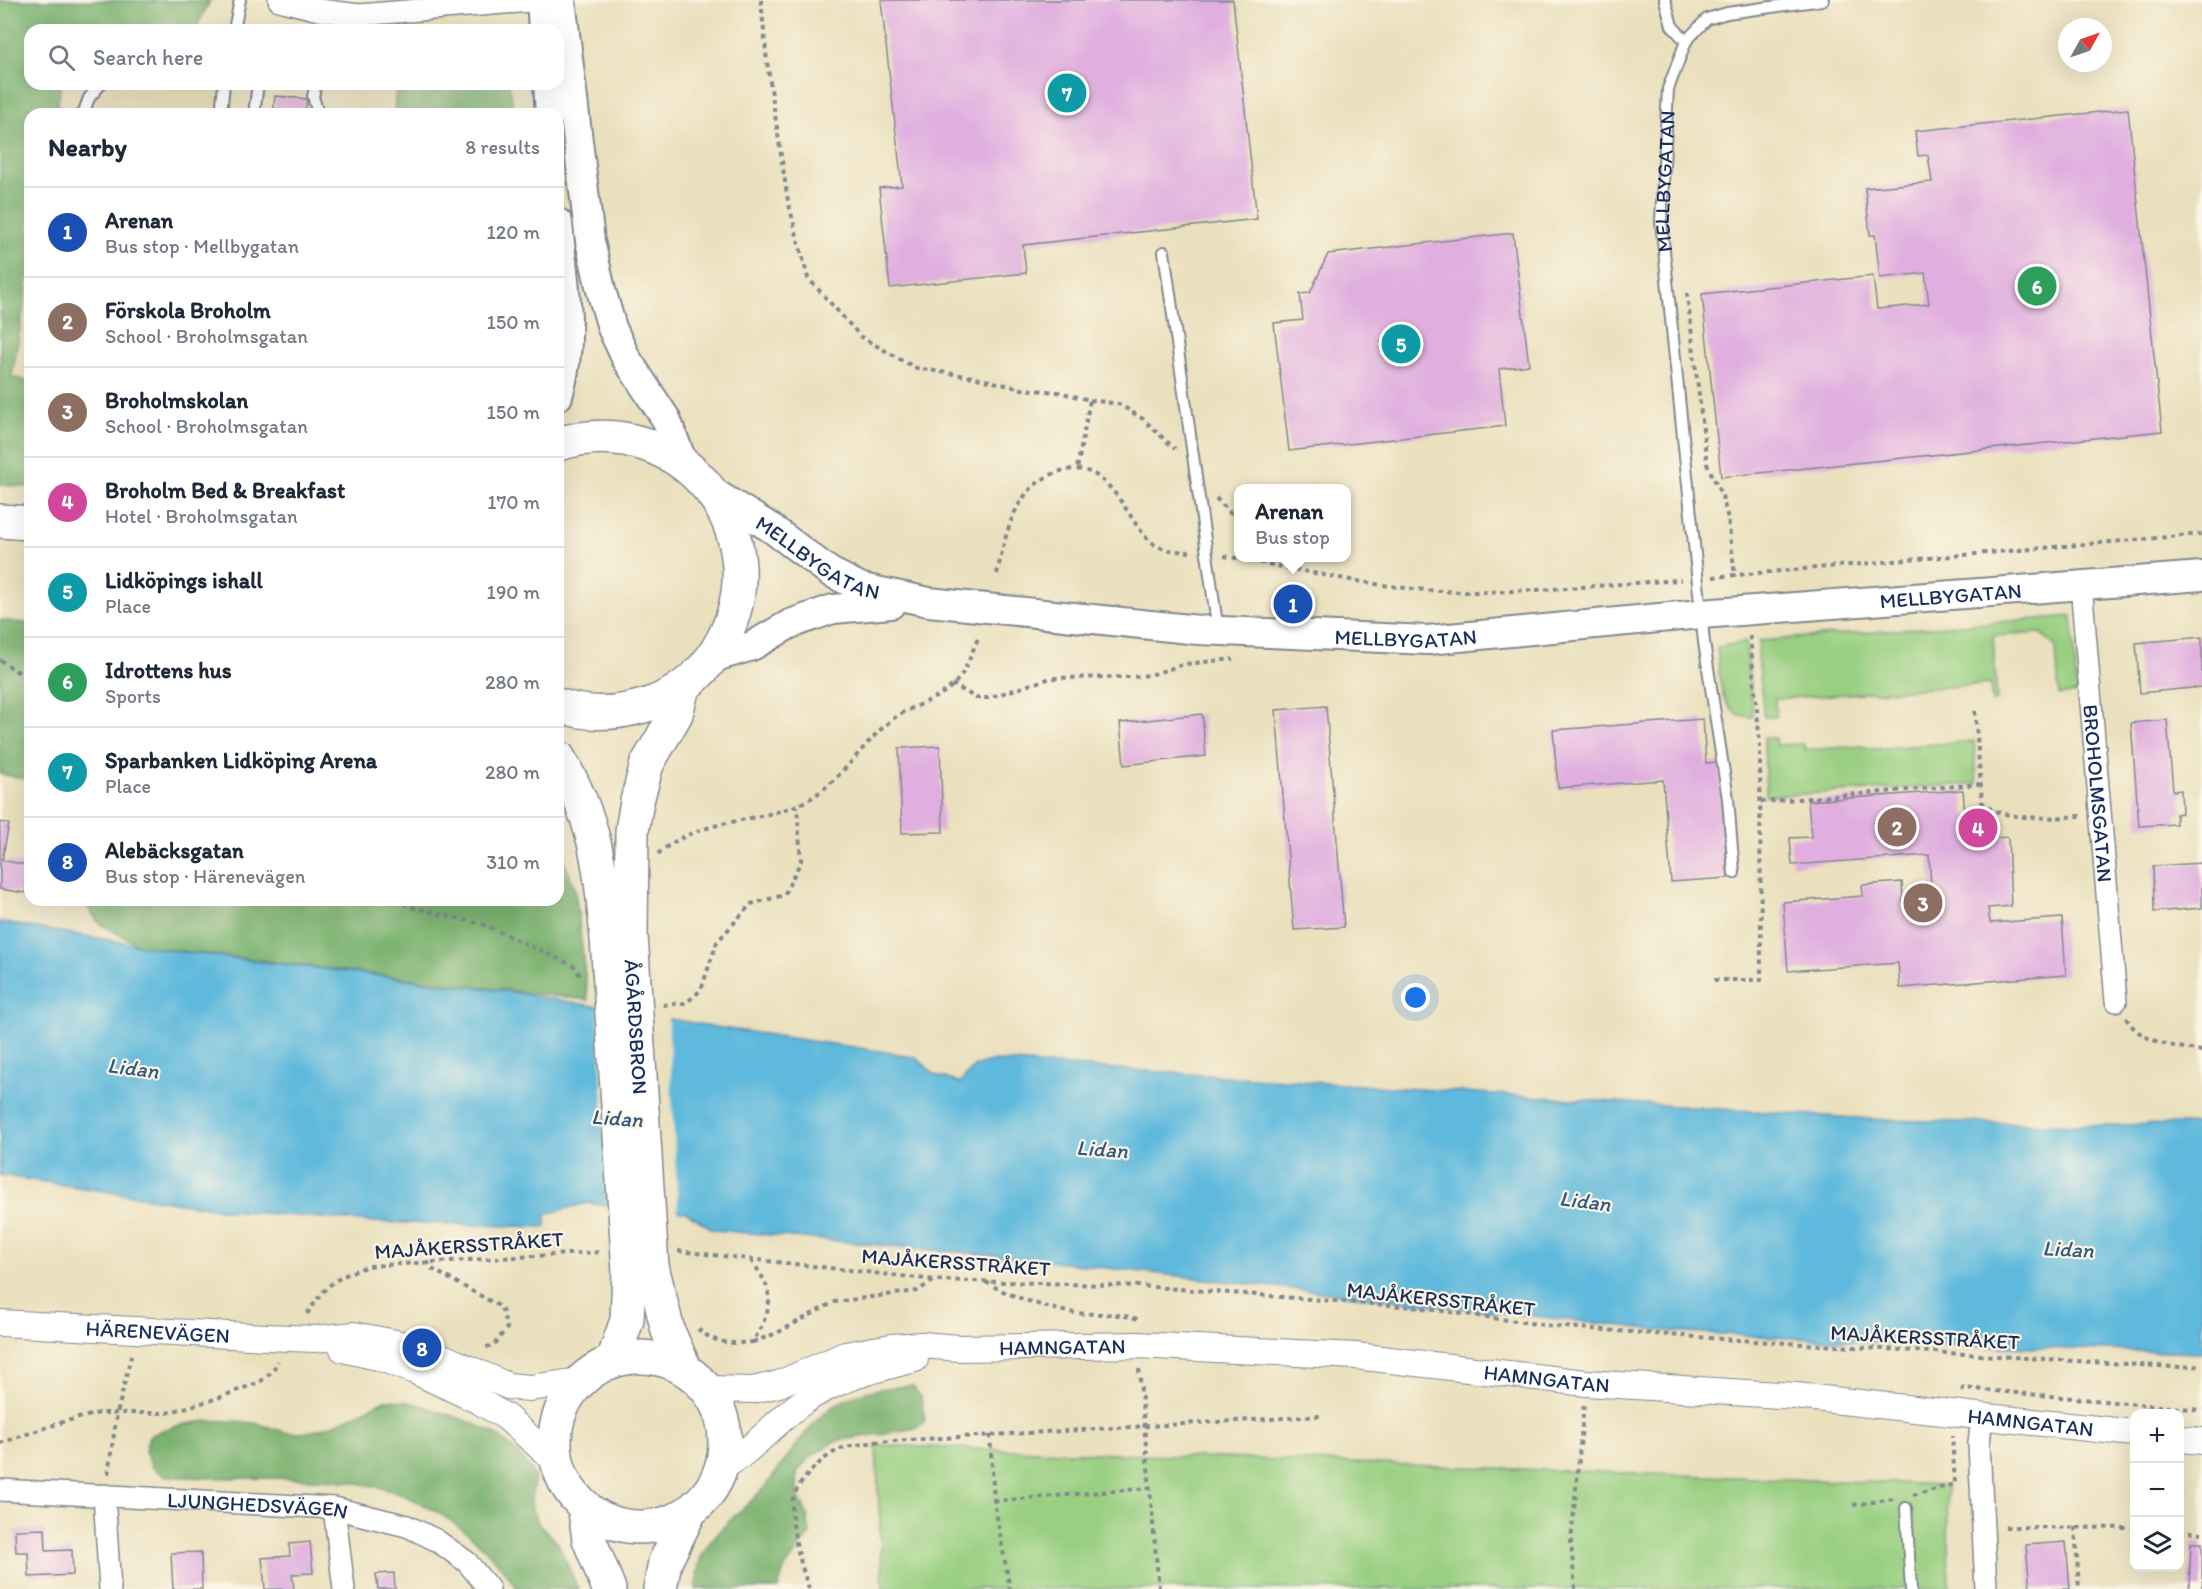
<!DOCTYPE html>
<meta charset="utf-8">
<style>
:root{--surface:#fff;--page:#f2f2f3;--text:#1f2937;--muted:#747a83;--line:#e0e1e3;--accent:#1a73e8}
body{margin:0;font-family:Itim,sans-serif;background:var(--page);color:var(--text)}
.controls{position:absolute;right:18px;bottom:18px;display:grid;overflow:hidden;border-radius:12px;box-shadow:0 6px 24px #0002}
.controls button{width:54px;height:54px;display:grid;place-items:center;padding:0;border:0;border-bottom:2px solid var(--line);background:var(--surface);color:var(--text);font:30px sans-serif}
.compass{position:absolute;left:2058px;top:18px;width:54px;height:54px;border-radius:50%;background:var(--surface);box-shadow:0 6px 24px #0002;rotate:50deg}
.you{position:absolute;left:1416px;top:998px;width:21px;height:21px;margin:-15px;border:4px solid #fff;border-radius:50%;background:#1a73e8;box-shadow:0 0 0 9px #1a73e833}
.badge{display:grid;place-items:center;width:39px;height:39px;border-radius:50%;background:var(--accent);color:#fff;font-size:20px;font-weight:700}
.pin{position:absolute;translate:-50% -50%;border:3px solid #fff;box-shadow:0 2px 6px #0006}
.popup{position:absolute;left:1234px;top:484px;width:117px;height:78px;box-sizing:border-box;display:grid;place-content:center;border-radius:12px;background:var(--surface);filter:drop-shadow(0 2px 4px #0005);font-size:20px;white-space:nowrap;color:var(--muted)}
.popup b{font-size:22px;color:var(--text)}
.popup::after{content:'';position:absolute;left:50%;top:100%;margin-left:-12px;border:12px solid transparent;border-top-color:var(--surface)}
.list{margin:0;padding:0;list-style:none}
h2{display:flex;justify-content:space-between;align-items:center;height:78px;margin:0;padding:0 24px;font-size:26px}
h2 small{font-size:20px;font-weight:400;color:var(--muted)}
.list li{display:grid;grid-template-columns:39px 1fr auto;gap:18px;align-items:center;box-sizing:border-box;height:90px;padding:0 24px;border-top:2px solid var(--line)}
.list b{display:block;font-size:22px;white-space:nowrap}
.list p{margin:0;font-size:20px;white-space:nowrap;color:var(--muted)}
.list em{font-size:20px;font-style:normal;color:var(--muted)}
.icon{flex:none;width:33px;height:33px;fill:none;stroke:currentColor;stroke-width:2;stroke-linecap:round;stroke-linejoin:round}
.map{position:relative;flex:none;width:2202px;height:1589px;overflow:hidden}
.search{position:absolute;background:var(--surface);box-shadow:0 6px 24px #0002;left:24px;top:24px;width:540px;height:66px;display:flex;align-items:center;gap:15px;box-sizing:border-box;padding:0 21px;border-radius:18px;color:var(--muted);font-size:22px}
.panel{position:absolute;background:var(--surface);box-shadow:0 6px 24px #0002;left:24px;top:108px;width:540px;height:798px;border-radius:18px}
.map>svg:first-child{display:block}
.green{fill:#99cf81;stroke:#5a7f70;stroke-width:1.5}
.forest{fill:#7ab26f;stroke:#4a7066;stroke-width:1.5}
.water{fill:#5eb9dc;stroke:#3c749d;stroke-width:1.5}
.pier{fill:#eae0bd}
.building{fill:#e0afdf}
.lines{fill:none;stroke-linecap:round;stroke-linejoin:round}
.service-casing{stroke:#82888e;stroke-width:14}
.minor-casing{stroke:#82888e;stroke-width:24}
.tertiary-casing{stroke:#82888e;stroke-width:28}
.secondary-casing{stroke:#82888e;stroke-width:32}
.primary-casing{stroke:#82888e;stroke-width:36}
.path{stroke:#82888e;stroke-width:4;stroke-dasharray:4.5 4.5;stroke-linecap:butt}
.service{stroke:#fff;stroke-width:10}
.minor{stroke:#fff;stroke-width:21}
.tertiary{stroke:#fff;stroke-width:26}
.secondary{stroke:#fff;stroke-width:28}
.primary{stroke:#fff;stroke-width:33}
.primary-bridge-casing{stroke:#82888e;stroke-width:36;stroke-linecap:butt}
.primary-bridge{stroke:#fff;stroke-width:33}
.labels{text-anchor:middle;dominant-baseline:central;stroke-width:4.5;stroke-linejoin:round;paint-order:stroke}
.street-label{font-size:21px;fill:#1b2f5e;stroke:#fcf5e5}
.water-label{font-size:22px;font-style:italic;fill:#2f5884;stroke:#fcf5e5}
</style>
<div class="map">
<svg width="2202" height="1589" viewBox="0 0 2202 1589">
<rect width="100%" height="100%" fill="#fcf5e5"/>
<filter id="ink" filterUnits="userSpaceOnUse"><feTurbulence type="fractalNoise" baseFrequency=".0167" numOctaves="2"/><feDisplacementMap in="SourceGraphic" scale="12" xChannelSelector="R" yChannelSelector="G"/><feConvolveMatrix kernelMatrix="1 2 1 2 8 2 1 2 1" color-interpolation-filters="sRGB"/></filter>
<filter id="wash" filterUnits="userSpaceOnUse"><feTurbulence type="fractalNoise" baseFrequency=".008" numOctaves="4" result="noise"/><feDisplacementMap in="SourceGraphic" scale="24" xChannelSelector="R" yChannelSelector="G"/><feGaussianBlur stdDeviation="1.35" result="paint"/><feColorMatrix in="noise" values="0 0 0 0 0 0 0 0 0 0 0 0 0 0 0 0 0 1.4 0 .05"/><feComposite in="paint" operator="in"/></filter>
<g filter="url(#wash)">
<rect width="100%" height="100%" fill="#eae0bd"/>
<!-- green -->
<g class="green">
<polygon points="2072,616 2077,693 2059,695 2056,647 2041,633 1993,636 1997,701 1992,702 1990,684 1775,699 1776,717 1764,717 1758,656 1759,641"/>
<path d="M1746 642 1753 717C1716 718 1720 672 1717 647Z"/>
<polygon points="1764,738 1775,738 1776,745 1804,744 1805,750 1861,746 1873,749 1974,741 1977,784 1766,796"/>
<polygon points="876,1445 1947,1485 1949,1589 883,1589"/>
</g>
<!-- forest -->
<g class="forest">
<polygon points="0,0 210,1 195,30 30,30 30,84 61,84 56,114 30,114 30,270 12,377 30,382 30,487 0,485"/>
<polygon points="396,84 509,84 514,114 394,114"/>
<polygon points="0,620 30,624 30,780 0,774"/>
<polygon points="558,844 575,889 588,1000 140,946 99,923 83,901 558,900"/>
<path d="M912 1386 921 1397 925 1420 917 1428 835 1441 811 1456 797 1472V1493L807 1514 810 1534 784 1569 778 1589H696C697 1578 697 1563 703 1553 717 1529 740 1513 759 1493 784 1467 806 1423 837 1404 860 1390 886 1387 912 1386Z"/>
<path d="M385 1400C412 1400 422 1406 447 1414 491 1429 508 1436 535 1476L531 1499 532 1511 539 1524 558 1543 578 1589H518C481 1535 424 1493 357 1483 320 1477 281 1479 243 1478 217 1477 190 1479 164 1475L152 1467 145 1451 149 1436C178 1421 221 1418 253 1423 268 1425 283 1434 298 1433 327 1432 359 1412 385 1400Z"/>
</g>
<!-- water -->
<polygon class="water" points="0,922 182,952 512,992 722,1028 887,1052 917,1058 935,1075 960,1083 975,1066 996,1061 1886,1120 2082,1125 2202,1124 2202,1353 1904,1344 1667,1331 1001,1256 714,1230 686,1212 587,1203 546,1214 546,1227 372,1222 226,1210 0,1175"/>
<!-- pier -->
<polygon class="pier" points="598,1003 668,1016 678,1214 608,1208"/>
<g id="blocks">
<!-- building -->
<g class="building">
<polygon points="881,0 1233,0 1257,219 1023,245 1026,273 890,288 879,188 902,186"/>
<polygon points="275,96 307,99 305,114 273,114"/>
<polygon points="2128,109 2162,431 1721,477 1702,294 1873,276 1877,309 1929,304 1925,273 1880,278 1875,235 1870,235 1865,188 1932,182 1928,155 1918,156 1915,131"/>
<polygon points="1513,233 1529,365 1499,369 1505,426 1289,451 1274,323 1303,320 1300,294 1310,293 1328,254"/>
<polygon points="2202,637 2202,687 2140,693 2136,643"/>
<polygon points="1326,706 1344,927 1294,930 1276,710"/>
<polygon points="1202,714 1206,756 1124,765 1120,723"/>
<polygon points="1703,719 1706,763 1719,762 1728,878 1671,882 1663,780 1558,788 1553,730"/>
<polygon points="2167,720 2173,791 2181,790 2182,813 2176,814 2176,824 2139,826 2131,723"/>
<polygon points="940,746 943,832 902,833 899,748"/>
<polygon points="1963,790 1965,816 1976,815 1978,839 2008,837 2011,906 1988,908 1990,923 2062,918 2066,975 1900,988 1898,963 1788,971 1783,902 1863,896 1862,885 1902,882 1903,902 1932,900 1929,855 1792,865 1790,838 1811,837 1808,801"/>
<polygon points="0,822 9,824 2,860 30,866 25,893 0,889"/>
<polygon points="2202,863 2202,908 2154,912 2153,866"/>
<polygon points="45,1529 46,1551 72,1550 73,1575 29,1577 28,1552 16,1552 15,1530"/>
<polygon points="310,1542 313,1573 292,1574 294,1589 265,1589 262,1558 290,1556 289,1544"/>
<polygon points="2066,1542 2070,1589 2030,1589 2026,1545"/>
<polygon points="2191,1543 2202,1543 2202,1589 2189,1589"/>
<polygon points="201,1552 202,1589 173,1589 171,1553"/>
<polygon points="394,1573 395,1589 378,1589 376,1574"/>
</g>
</g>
</g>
<g filter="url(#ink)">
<use href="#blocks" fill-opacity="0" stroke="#82888e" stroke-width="1.5"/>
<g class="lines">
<!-- service casing -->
<g class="service-casing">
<g id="service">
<polyline points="1665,0 1672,26 1686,41"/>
<polyline points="234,30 240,0"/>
<polyline points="316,84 313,96 318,114"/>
<polyline points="83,114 89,98 101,84"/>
<polyline points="221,114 224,84"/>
<polyline points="254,114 258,84"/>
<polyline points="1164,252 1218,631"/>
<path id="s1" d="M1734 873 1728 799 1704 642 1661 221 1668 89 1686 41 1707 19 1727 13 1823 0"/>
<polyline points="1906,1508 1911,1589"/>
</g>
</g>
<!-- minor casing -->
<g class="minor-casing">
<g id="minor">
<polyline points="279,0 319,10 359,15 542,0"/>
<path id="s2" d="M2081 584 2116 1001"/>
<polyline points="1982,1416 1979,1444 1986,1589"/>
<path id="s3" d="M0 1490 334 1508 407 1526 436 1540 467 1562 489 1589"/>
<polyline points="104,1495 110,1589"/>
<polyline points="334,1508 344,1589"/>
</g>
</g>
<!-- tertiary casing -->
<g class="tertiary-casing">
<g id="tertiary">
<path id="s4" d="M0 1323 267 1337 315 1339 354 1335 422 1348 508 1386 530 1388 580 1381"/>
<polyline points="343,1349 378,1357 415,1371 479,1401 506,1417 558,1463"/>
<path id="s5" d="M707 1389 753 1390 779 1384 845 1355 891 1347 922 1345 959 1348 1137 1345 1356 1356 1586 1383 1796 1396 2134 1433"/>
<polyline points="2180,1439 2202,1441"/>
<path d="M721 1468C751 1452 772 1425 800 1404 833 1379 875 1369 915 1359"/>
</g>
</g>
<!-- secondary casing -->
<g class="secondary-casing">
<g id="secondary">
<polyline points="541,0 543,30"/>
<polyline points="561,0 590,241 601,290 612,328 626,358 666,419 683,463"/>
<polyline points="548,84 550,114"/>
<path d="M558 223C563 283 576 337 558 396"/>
<path id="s6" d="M714 493 771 528 830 572 862 588 929 602 1199 630 1428 640 1701 614 2202 576"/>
<polyline points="712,658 752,646 790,624 833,609 891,604"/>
</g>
</g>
<!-- primary casing -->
<g class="primary-casing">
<g id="primary">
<path d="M558 444C683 406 786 538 717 650 702 675 676 696 647 705 618 714 587 716 558 705"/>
<polyline points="0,521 30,523"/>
<path d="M558 757C597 820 600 867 607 938"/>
<polyline points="631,935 632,831 637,801 647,764 676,714 683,687"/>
<polyline points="652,1266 668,1331 685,1369"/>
<circle cx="640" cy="1442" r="85"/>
<polyline points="613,1361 627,1320 629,1272"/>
<polyline points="584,1505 589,1539 609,1589"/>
<polyline points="660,1589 665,1562 690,1511"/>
</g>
</g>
<!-- path -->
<g class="path">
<polyline points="761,0 767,62 788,201 808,278 861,337 916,368 973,377 1022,389 1058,392 1090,400 1077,469"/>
<polyline points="1687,293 1707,464 1722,496 1728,519 1735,576"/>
<polyline points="1090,400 1119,404 1143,419 1175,449"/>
<polyline points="1216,498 1239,522"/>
<path d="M1224 556C1305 570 1384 591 1467 592 1539 592 1610 584 1681 580"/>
<path d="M997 574C1006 533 1014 487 1058 472 1069 468 1083 468 1094 474 1120 490 1131 523 1150 541 1160 551 1178 551 1190 552"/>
<polyline points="1713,577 2202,534"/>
<polyline points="0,660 30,680"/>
<polyline points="952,684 976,698 988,698 1051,678 1131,677 1150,675 1185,664 1233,659"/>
<path d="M1975 711 1982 802C1998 822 2057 818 2081 816"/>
<polyline points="1761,802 1980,784"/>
<path d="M658 854C697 819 749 824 795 806 837 790 860 744 894 718 915 704 944 699 960 677 968 666 973 649 979 636"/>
<polyline points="395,900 412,907 485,925 574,966 582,978"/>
<polyline points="1714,980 1761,980 1760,744 1750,636"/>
<polyline points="663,1005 686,1003 701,990 717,942 751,904 784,895 801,861 797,806"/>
<path d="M2126 1018C2141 1044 2175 1046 2202 1051"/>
<polyline points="678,1251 936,1280 1140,1286 1413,1307 1552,1326 1723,1339 2173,1367 2202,1366"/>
<polyline points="427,1261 432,1269 501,1307 507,1328 494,1345 483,1348"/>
<path d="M986 1282C1006 1295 1051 1310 1075 1313 1097 1315 1120 1312 1140 1320"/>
<path d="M307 1314C327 1284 334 1278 368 1266L602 1252"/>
<path d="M698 1329C715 1344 731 1344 753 1342 774 1305 776 1292 749 1258"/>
<polyline points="753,1342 777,1333 834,1302 917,1291 935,1280"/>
<polyline points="1139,1369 1159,1589"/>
<polyline points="1962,1391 1963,1388 2202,1410"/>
<polyline points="990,1435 994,1501 1010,1589"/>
<polyline points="0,1443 66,1421 99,1413 167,1413 215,1399 260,1382 272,1372 278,1361"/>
<polyline points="108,1474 117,1414 132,1352"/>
<polyline points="1913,1495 1955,1484 1952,1436"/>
<polyline points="994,1501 1150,1488"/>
<polyline points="1853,1505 1894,1499"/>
<polyline points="2005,1527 2134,1528"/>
<polyline points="2075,1527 2079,1589"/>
<polyline points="2180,1531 2202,1533"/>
<path d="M809 1589C802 1569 785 1512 795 1493 804 1476 821 1459 838 1450 848 1445 863 1445 874 1442L1320 1416"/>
<polyline points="1575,1589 1571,1542 1584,1404"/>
</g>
<!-- service -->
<use href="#service" class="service"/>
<!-- minor -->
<use href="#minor" class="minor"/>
<!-- tertiary -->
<use href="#tertiary" class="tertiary"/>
<!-- secondary -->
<use href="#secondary" class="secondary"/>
<!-- primary -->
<use href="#primary" class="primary"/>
<!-- primary-bridge casing -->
<g class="primary-bridge-casing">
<g id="primary-bridge">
<path id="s7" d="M631 935 652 1266"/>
<polyline points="607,938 629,1272"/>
</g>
</g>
<!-- primary-bridge -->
<use href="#primary-bridge" class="primary-bridge"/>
</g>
</g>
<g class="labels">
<!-- street labels -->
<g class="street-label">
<text stroke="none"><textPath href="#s1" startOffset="696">MELLBYGATAN</textPath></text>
<text stroke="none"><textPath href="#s6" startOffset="123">MELLBYGATAN</textPath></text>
<text stroke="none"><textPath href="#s6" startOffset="1270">MELLBYGATAN</textPath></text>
<text stroke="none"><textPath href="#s6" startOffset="723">MELLBYGATAN</textPath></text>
<text stroke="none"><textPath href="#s2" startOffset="210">BROHOLMSGATAN</textPath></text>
<text stroke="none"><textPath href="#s7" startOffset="92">ÅGÅRDSBRON</textPath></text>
<text transform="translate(469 1245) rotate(-4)">MAJÅKERSSTRÅKET</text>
<text transform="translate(956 1262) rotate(4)">MAJÅKERSSTRÅKET</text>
<text transform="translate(1441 1299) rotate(6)">MAJÅKERSSTRÅKET</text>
<text stroke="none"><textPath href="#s4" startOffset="158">HÄRENEVÄGEN</textPath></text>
<text transform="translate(1925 1337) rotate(3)">MAJÅKERSSTRÅKET</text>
<text stroke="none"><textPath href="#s5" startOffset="363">HAMNGATAN</textPath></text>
<text stroke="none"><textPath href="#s5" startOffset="849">HAMNGATAN</textPath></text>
<text stroke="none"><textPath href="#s5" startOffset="1335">HAMNGATAN</textPath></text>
<text stroke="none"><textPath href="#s3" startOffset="258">LJUNGHEDSVÄGEN</textPath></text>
</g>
<!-- water labels -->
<g class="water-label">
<text transform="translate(133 1068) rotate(7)">Lidan</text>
<text transform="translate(617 1118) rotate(4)">Lidan</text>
<text transform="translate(1102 1149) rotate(4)">Lidan</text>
<text transform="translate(1585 1201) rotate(7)">Lidan</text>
<text transform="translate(2068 1249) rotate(3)">Lidan</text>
</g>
</g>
</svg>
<div class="controls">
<button>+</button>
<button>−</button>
<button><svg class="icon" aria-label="layers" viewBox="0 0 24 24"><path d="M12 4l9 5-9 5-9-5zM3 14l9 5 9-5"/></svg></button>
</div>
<svg class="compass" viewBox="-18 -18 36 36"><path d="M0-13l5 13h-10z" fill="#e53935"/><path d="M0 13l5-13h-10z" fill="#747a83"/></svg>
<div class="you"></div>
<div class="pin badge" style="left:1293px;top:604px;background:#1a4fb4">1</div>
<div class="popup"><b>Arenan</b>Bus stop</div>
<div class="pin badge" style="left:1897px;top:827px;background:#8d6e63">2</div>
<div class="pin badge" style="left:1923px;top:903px;background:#8d6e63">3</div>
<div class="pin badge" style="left:1978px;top:828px;background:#d1479c">4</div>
<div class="pin badge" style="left:1401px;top:344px;background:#0f9aa8">5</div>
<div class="pin badge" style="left:2037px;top:286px;background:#2e9e5b">6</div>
<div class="pin badge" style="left:1067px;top:93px;background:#0f9aa8">7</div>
<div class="pin badge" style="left:422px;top:1348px;background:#1a4fb4">8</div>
<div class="search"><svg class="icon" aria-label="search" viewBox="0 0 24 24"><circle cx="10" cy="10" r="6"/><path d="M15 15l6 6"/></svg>Search here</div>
<section class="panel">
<h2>Nearby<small>8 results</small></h2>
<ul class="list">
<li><span class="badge" style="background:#1a4fb4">1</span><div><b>Arenan</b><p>Bus stop · Mellbygatan</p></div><em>120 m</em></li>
<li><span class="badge" style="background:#8d6e63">2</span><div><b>Förskola Broholm</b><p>School · Broholmsgatan</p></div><em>150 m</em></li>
<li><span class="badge" style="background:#8d6e63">3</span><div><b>Broholmskolan</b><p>School · Broholmsgatan</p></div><em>150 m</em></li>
<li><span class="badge" style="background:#d1479c">4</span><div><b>Broholm Bed &amp; Breakfast</b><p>Hotel · Broholmsgatan</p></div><em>170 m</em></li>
<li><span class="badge" style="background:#0f9aa8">5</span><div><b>Lidköpings ishall</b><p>Place</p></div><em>190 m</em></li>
<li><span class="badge" style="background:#2e9e5b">6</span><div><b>Idrottens hus</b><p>Sports</p></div><em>280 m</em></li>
<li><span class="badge" style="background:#0f9aa8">7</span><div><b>Sparbanken Lidköping Arena</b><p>Place</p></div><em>280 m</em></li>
<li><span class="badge" style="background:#1a4fb4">8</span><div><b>Alebäcksgatan</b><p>Bus stop · Härenevägen</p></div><em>310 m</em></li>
</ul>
</section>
</div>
